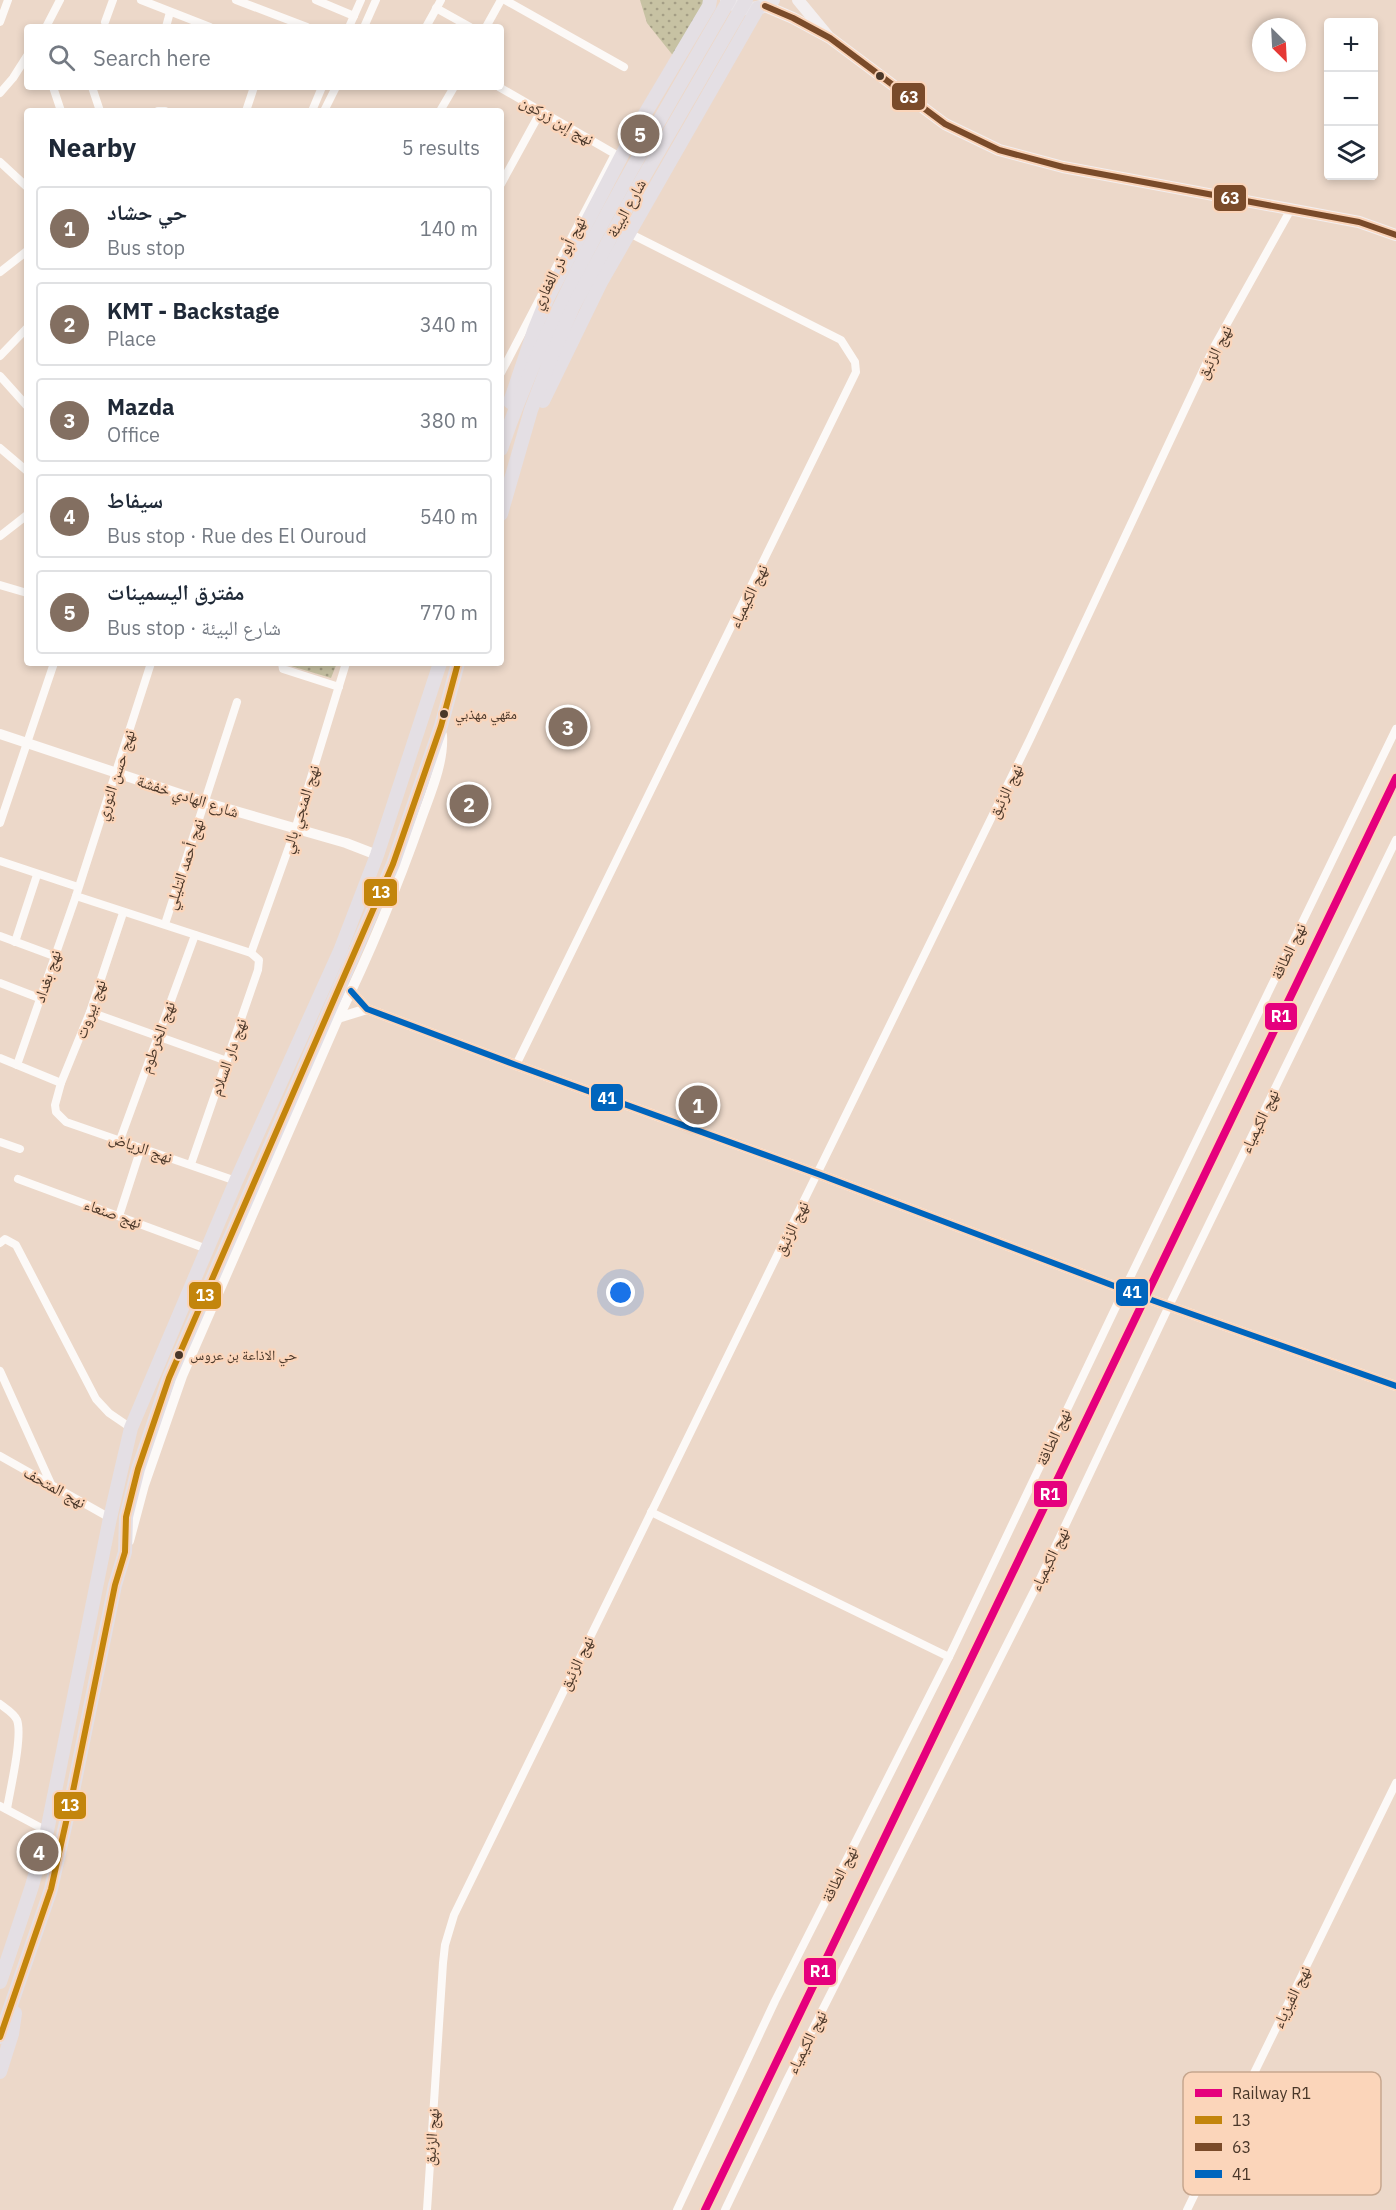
<!DOCTYPE html>
<meta charset="utf-8">
<style>
:root{--surface:#fff;--page:#f2f2f3;--text:#1f2937;--muted:#747a83;--line:#e0e1e3;--accent:#836f61}
body{margin:0;font-family:"IBM Plex Sans","Noto Naskh Arabic",sans-serif;background:var(--page);color:var(--text)}
.controls{position:absolute;right:18px;top:18px;display:grid;overflow:hidden;border-radius:6px;box-shadow:0 3px 9px #0003}
.controls button{width:54px;height:54px;display:grid;place-items:center;padding:0;border:0;border-bottom:2px solid var(--line);background:var(--surface);color:var(--text);font:30px sans-serif}
.compass{position:absolute;left:1252px;top:18px;width:54px;height:54px;border-radius:50%;background:var(--surface);box-shadow:0 3px 9px #0003;rotate:156deg}
.you{position:absolute;left:621px;top:1293px;width:21px;height:21px;margin:-15px;border:4px solid #fff;border-radius:50%;background:#1a73e8;box-shadow:0 0 0 9px #1a73e833}
.badge{display:grid;place-items:center;width:39px;height:39px;border-radius:50%;background:var(--accent);color:#fff;font-size:20px;font-weight:700}
.pin{position:absolute;translate:-50% -50%;border:3px solid #fff;box-shadow:0 2px 6px #0006}
.list{margin:0;padding:0;list-style:none}
h2{display:flex;justify-content:space-between;align-items:center;height:78px;margin:0;padding:0 24px;font-size:26px}
h2 small{font-size:20px;font-weight:400;color:var(--muted)}
.list li{display:grid;grid-template-columns:39px 1fr auto;gap:18px;align-items:center;box-sizing:border-box;height:84px;margin:0 12px 12px;padding:0 12px;border:2px solid var(--line);border-radius:6px}
.list b{display:block;font-size:22px;white-space:nowrap}
.list p{margin:0;font-size:20px;white-space:nowrap;color:var(--muted)}
.list em{font-size:20px;font-style:normal;color:var(--muted)}
.icon{flex:none;width:33px;height:33px;fill:none;stroke:currentColor;stroke-width:2;stroke-linecap:round;stroke-linejoin:round}
.map{position:relative;flex:none;width:1396px;height:2210px;overflow:hidden}
.search{position:absolute;background:var(--surface);box-shadow:0 3px 9px #0003;left:24px;top:24px;width:480px;height:66px;display:flex;align-items:center;gap:15px;box-sizing:border-box;padding:0 21px;border-radius:6px;color:var(--muted);font-size:22px}
.panel{position:absolute;background:var(--surface);box-shadow:0 3px 9px #0003;left:24px;top:108px;width:480px;height:558px;border-radius:6px}
.map>svg:first-child{display:block}
.grass{fill:url(#grass-dots)}
.lines{fill:none;stroke-linecap:round;stroke-linejoin:round}
.minor{stroke:#fcf9f7;stroke-width:8}
.tertiary{stroke:#fcf9f7;stroke-width:10}
.secondary{stroke:#f3eff0;stroke-width:12}
.primary{stroke:#eae6e9;stroke-width:14}
.trunk{stroke:#e4dfe4;stroke-width:14}
.bus-1-casing{stroke:#fbd5ba;stroke-width:10}
.bus-2-casing{stroke:#fbd5ba;stroke-width:10}
.bus-3-casing{stroke:#fbd5ba;stroke-width:10}
.bus-1{stroke:#c3850c;stroke-width:6}
.bus-2{stroke:#7a4b2a;stroke-width:6}
.bus-3{stroke:#0065bd;stroke-width:6}
.rail-1-casing{stroke:#fbd5ba;stroke-width:12}
.rail-1{stroke:#e5007d;stroke-width:8}
.bus-dot{fill:#4a3729;stroke:#fbd5ba;stroke-width:2}
.labels{text-anchor:middle;dominant-baseline:central;stroke-width:4.5;stroke-linejoin:round;paint-order:stroke}
.bus-label{font-size:14px;fill:#4a3729;stroke:#fbd5ba;text-anchor:start}
.street-label{font-size:16px;fill:#4a3729;stroke:#fbd5ba}
.key{fill:#fbd5ba;stroke:#c6a68e;stroke-width:1.5}
.key-label{font-size:16px;fill:#4a3729}
.line-badge{stroke:#fbd5ba;stroke-width:2}
.badge-label{font-size:16px;text-anchor:middle;font-weight:bold;fill:#fff}
</style>
<div class="map">
<svg width="1396" height="2210" viewBox="0 0 1396 2210">
<defs>
<pattern id="grass-dots" width="8" height="8" patternUnits="userSpaceOnUse" patternTransform="scale(1.5)"><rect width="8" height="8" fill="#c7c2a3"/><path d="M2 2h.1M6 6h.1" fill="none" stroke="#a49e85" stroke-width="1.8" stroke-linecap="round"/></pattern>
</defs>
<rect width="100%" height="100%" fill="#ecd8c9"/>
<!-- grass -->
<g class="grass">
<polygon points="640,0 711,0 679,63 647,23"/>
<polygon points="290,663 337,663 331,678 291,666"/>
</g>
<g class="lines">
<!-- minor -->
<g class="minor">
<polyline points="141,0 210,27"/>
<polyline points="236,0 307,27"/>
<polyline points="316,0 354,16"/>
<polyline points="505,0 624,67"/>
<polyline points="436,8 470,27"/>
<polyline points="0,22 8,0"/>
<polyline points="105,22 113,0"/>
<polyline points="46,27 60,0"/>
<polyline points="166,27 170,12"/>
<polyline points="349,27 361,0"/>
<polyline points="364,27 376,0"/>
<polyline points="426,27 441,0"/>
<polyline points="486,27 501,0"/>
<polyline points="53,87 61,111"/>
<polyline points="92,87 100,111"/>
<polyline points="499,87 615,154 501,373"/>
<polyline points="0,93 13,78 27,56"/>
<polyline points="158,111 165,111"/>
<polyline points="246,111 254,87"/>
<polyline points="312,111 322,87"/>
<polyline points="324,111 336,87"/>
<polyline points="440,111 454,87"/>
<polyline points="0,162 27,187"/>
<polyline points="501,184 541,111"/>
<polyline points="0,272 27,251"/>
<polyline points="0,356 27,328"/>
<polyline points="0,376 27,406"/>
<polyline points="0,448 27,471"/>
<polyline points="0,536 27,515"/>
<polyline points="0,585 27,593"/>
<polyline points="282,663 283,669 339,687"/>
<polyline points="0,823 54,663"/>
<polyline points="0,861 78,887"/>
<polyline points="76,896 251,953 259,960 258,970 191,1164"/>
<polyline points="123,913 90,1012 61,1083 55,1105 56,1112 66,1122 236,1181"/>
<polyline points="165,924 237,702"/>
<polyline points="0,936 54,956"/>
<polyline points="15,942 37,875"/>
<polyline points="251,953 295,830 346,663"/>
<polyline points="0,983 39,998"/>
<polyline points="90,1012 227,1061"/>
<polyline points="0,1058 61,1083"/>
<polyline points="17,1065 76,896 151,663"/>
<polyline points="516,1065 856,372 855,362 841,340 629,233"/>
<polyline points="120,1140 195,935"/>
<polyline points="0,1142 20,1149"/>
<polyline points="18,1179 207,1249"/>
<polyline points="119,1216 141,1148"/>
<polyline points="0,1243 5,1239 16,1245 96,1399 109,1413 131,1428"/>
<polyline points="0,1371 51,1484"/>
<polyline points="0,1456 110,1518"/>
<polyline points="651,1512 949,1657"/>
<path d="M0 1704C5 1708 14 1713 17 1720 23 1736 10 1790 7 1809"/>
<polyline points="0,1806 47,1831"/>
<polyline points="427,2210 443,1963 445,1945 454,1915 1030,739 1214,347 1291,209"/>
<polyline points="677,2210 775,2001 949,1657 1124,1290 1396,729"/>
<polyline points="725,2210 787,2080 1038,1583 1169,1306 1396,840"/>
<polyline points="1187,2210 1396,1783"/>
</g>
<!-- tertiary -->
<g class="tertiary">
<polyline points="0,734 204,802 346,843 377,855"/>
<polyline points="351,991 367,1009 516,1065 818,1174 1146,1298 1396,1386"/>
<polyline points="338,1018 367,1009"/>
<path d="M129 1541 144 1485 182 1376 338 1018C370 953 397 887 421 819 430 794 444 762 442 735"/>
</g>
<!-- secondary -->
<g class="secondary">
<polyline points="798,0 827,35"/>
<polyline points="765,6 793,18 830,38 945,124 999,150 1063,167 1359,222 1396,235"/>
</g>
<!-- primary -->
<path class="primary" d="M727 0C743 11 758 12 773 0"/>
<!-- trunk -->
<g class="trunk">
<polyline points="543,401 601,282 758,8"/>
<polyline points="510,402 534,331 547,299 633,134 709,6 710,0"/>
<path d="M501 449C556 289 645 146 729 0"/>
<polyline points="501,514 531,410 552,355 573,307 635,192 746,0"/>
<polyline points="0,1982 32,1886 47,1831 110,1518 131,1428 236,1181 340,951 377,855 440,663"/>
<polyline points="0,2037 51,1889 73,1791 115,1585 125,1552 126,1517 138,1469 169,1378 393,864 441,726 458,663"/>
<polyline points="0,2072 12,2034 15,2013"/>
</g>
<!-- bus-1 casing -->
<g class="bus-1-casing">
<polyline id="bus-1" points="0,2037 51,1889 73,1791 115,1585 125,1552 126,1517 138,1469 169,1378 393,864 441,726 458,663"/>
</g>
<!-- bus-2 casing -->
<g class="bus-2-casing">
<polyline id="bus-2" points="765,6 793,18 830,38 945,124 999,150 1063,167 1359,222 1396,235"/>
</g>
<!-- bus-3 casing -->
<g class="bus-3-casing">
<polyline id="bus-3" points="351,991 367,1009 516,1065 818,1174 1146,1298 1396,1386"/>
</g>
<!-- bus-1 -->
<use href="#bus-1" class="bus-1"/>
<!-- bus-2 -->
<use href="#bus-2" class="bus-2"/>
<!-- bus-3 -->
<use href="#bus-3" class="bus-3"/>
<!-- rail-1 casing -->
<g class="rail-1-casing">
<polyline id="rail-1" points="705,2210 1396,778"/>
</g>
<!-- rail-1 -->
<use href="#rail-1" class="rail-1"/>
</g>
<!-- markers -->
<g class="bus-dot">
<circle cx="880" cy="76" r="5"/>
<circle cx="444" cy="714" r="5"/>
<circle cx="179" cy="1355" r="5"/>
</g>
<g class="labels">
<!-- bus labels -->
<g class="bus-label">
<text x="455" y="714">مقهي مهذبي</text>
<text x="190" y="1355">حي الاذاعة بن عروس</text>
</g>
<!-- street labels -->
<g class="street-label">
<text transform="translate(557 120) rotate(30)">نهج إبن زركون</text>
<text transform="translate(626 208) rotate(-61)">شارع البيئة</text>
<text transform="translate(558 263) rotate(-63)">نهج أبو ذر الغفاري</text>
<text transform="translate(1214 352) rotate(-63)">نهج الزئبق</text>
<text transform="translate(748 596) rotate(-64)">نهج الكيمياء</text>
<text transform="translate(115 775) rotate(-72)">نهج حسن النوري</text>
<text transform="translate(1005 791) rotate(-64)">نهج الزئبق</text>
<text transform="translate(188 796) rotate(18)">شارع الهادي خفشة</text>
<text transform="translate(300 809) rotate(-72)">نهج المنجي بالي</text>
<text transform="translate(184 864) rotate(-72)">نهج أحمد التليلي</text>
<text transform="translate(1288 951) rotate(-64)">نهج الطاقة</text>
<text transform="translate(47 976) rotate(-71)">نهج بغداد</text>
<text transform="translate(90 1009) rotate(-70)">نهج بيروت</text>
<text transform="translate(157 1037) rotate(-70)">نهج الخرطوم</text>
<text transform="translate(228 1057) rotate(-71)">نهج دار السلام</text>
<text transform="translate(1259 1121) rotate(-64)">نهج الكيمياء</text>
<text transform="translate(141 1147) rotate(19)">نهج الرياض</text>
<text transform="translate(113 1213) rotate(20)">نهج صنعاء</text>
<text transform="translate(791 1228) rotate(-64)">نهج الزئبق</text>
<text transform="translate(1053 1437) rotate(-65)">نهج الطاقة</text>
<text transform="translate(55 1487) rotate(29)">نهج المتحف</text>
<text transform="translate(1049 1559) rotate(-64)">نهج الكيمياء</text>
<text transform="translate(576 1663) rotate(-64)">نهج الزئبق</text>
<text transform="translate(839 1874) rotate(-63)">نهج الطاقة</text>
<text transform="translate(1291 1997) rotate(-64)">نهج الفيزياء</text>
<text transform="translate(806 2042) rotate(-63)">نهج الكيمياء</text>
<text transform="translate(431 2137) rotate(-86)">نهج الزئبق</text>
</g>
</g>
<!-- legend -->
<rect x="1183" y="2072" width="198" height="123" rx="9" class="key"/>
<rect x="1195" y="2089" width="27" height="8" fill="#e5007d"/>
<rect x="1195" y="2116" width="27" height="8" fill="#c3850c"/>
<rect x="1195" y="2143" width="27" height="8" fill="#7a4b2a"/>
<rect x="1195" y="2170" width="27" height="8" fill="#0065bd"/>
<g class="key-label">
<text x="1232" y="2099">Railway R1</text>
<text x="1232" y="2126">13</text>
<text x="1232" y="2153">63</text>
<text x="1232" y="2180">41</text>
</g>
<g class="line-badge">
<rect x="891" y="82" width="35" height="29" rx="6" fill="#7a4b2a"/>
<rect x="1213" y="184" width="34" height="28" rx="6" fill="#7a4b2a"/>
<rect x="363" y="878" width="35" height="29" rx="6" fill="#c3850c"/>
<rect x="1264" y="1002" width="34" height="29" rx="6" fill="#e5007d"/>
<rect x="590" y="1083" width="34" height="29" rx="6" fill="#0065bd"/>
<rect x="1115" y="1278" width="34" height="29" rx="6" fill="#0065bd"/>
<rect x="188" y="1281" width="34" height="29" rx="6" fill="#c3850c"/>
<rect x="1033" y="1480" width="35" height="28" rx="6" fill="#e5007d"/>
<rect x="53" y="1791" width="34" height="29" rx="6" fill="#c3850c"/>
<rect x="803" y="1957" width="34" height="29" rx="6" fill="#e5007d"/>
</g>
<g class="badge-label">
<text x="909" y="103">63</text>
<text x="1230" y="204">63</text>
<text x="381" y="898">13</text>
<text x="1281" y="1022">R1</text>
<text x="607" y="1104">41</text>
<text x="1132" y="1298">41</text>
<text x="205" y="1301">13</text>
<text x="1050" y="1500">R1</text>
<text x="70" y="1811">13</text>
<text x="820" y="1977">R1</text>
</g>
</svg>
<div class="controls">
<button>+</button>
<button>−</button>
<button><svg class="icon" aria-label="layers" viewBox="0 0 24 24"><path d="M12 4l9 5-9 5-9-5zM3 14l9 5 9-5"/></svg></button>
</div>
<svg class="compass" viewBox="-18 -18 36 36"><path d="M0-13l5 13h-10z" fill="#e53935"/><path d="M0 13l5-13h-10z" fill="#747a83"/></svg>
<div class="you"></div>
<div class="pin badge" style="left:698px;top:1105px">1</div>
<div class="pin badge" style="left:469px;top:804px">2</div>
<div class="pin badge" style="left:568px;top:727px">3</div>
<div class="pin badge" style="left:39px;top:1852px">4</div>
<div class="pin badge" style="left:640px;top:134px">5</div>
<div class="search"><svg class="icon" aria-label="search" viewBox="0 0 24 24"><circle cx="10" cy="10" r="6"/><path d="M15 15l6 6"/></svg>Search here</div>
<section class="panel">
<h2>Nearby<small>5 results</small></h2>
<ul class="list">
<li><span class="badge">1</span><div><b>حي حشاد</b><p>Bus stop</p></div><em>140 m</em></li>
<li><span class="badge">2</span><div><b>KMT - Backstage</b><p>Place</p></div><em>340 m</em></li>
<li><span class="badge">3</span><div><b>Mazda</b><p>Office</p></div><em>380 m</em></li>
<li><span class="badge">4</span><div><b>سيفاط</b><p>Bus stop · Rue des El Ouroud</p></div><em>540 m</em></li>
<li><span class="badge">5</span><div><b>مفترق اليسمينات</b><p>Bus stop · شارع البيئة</p></div><em>770 m</em></li>
</ul>
</section>
</div>
